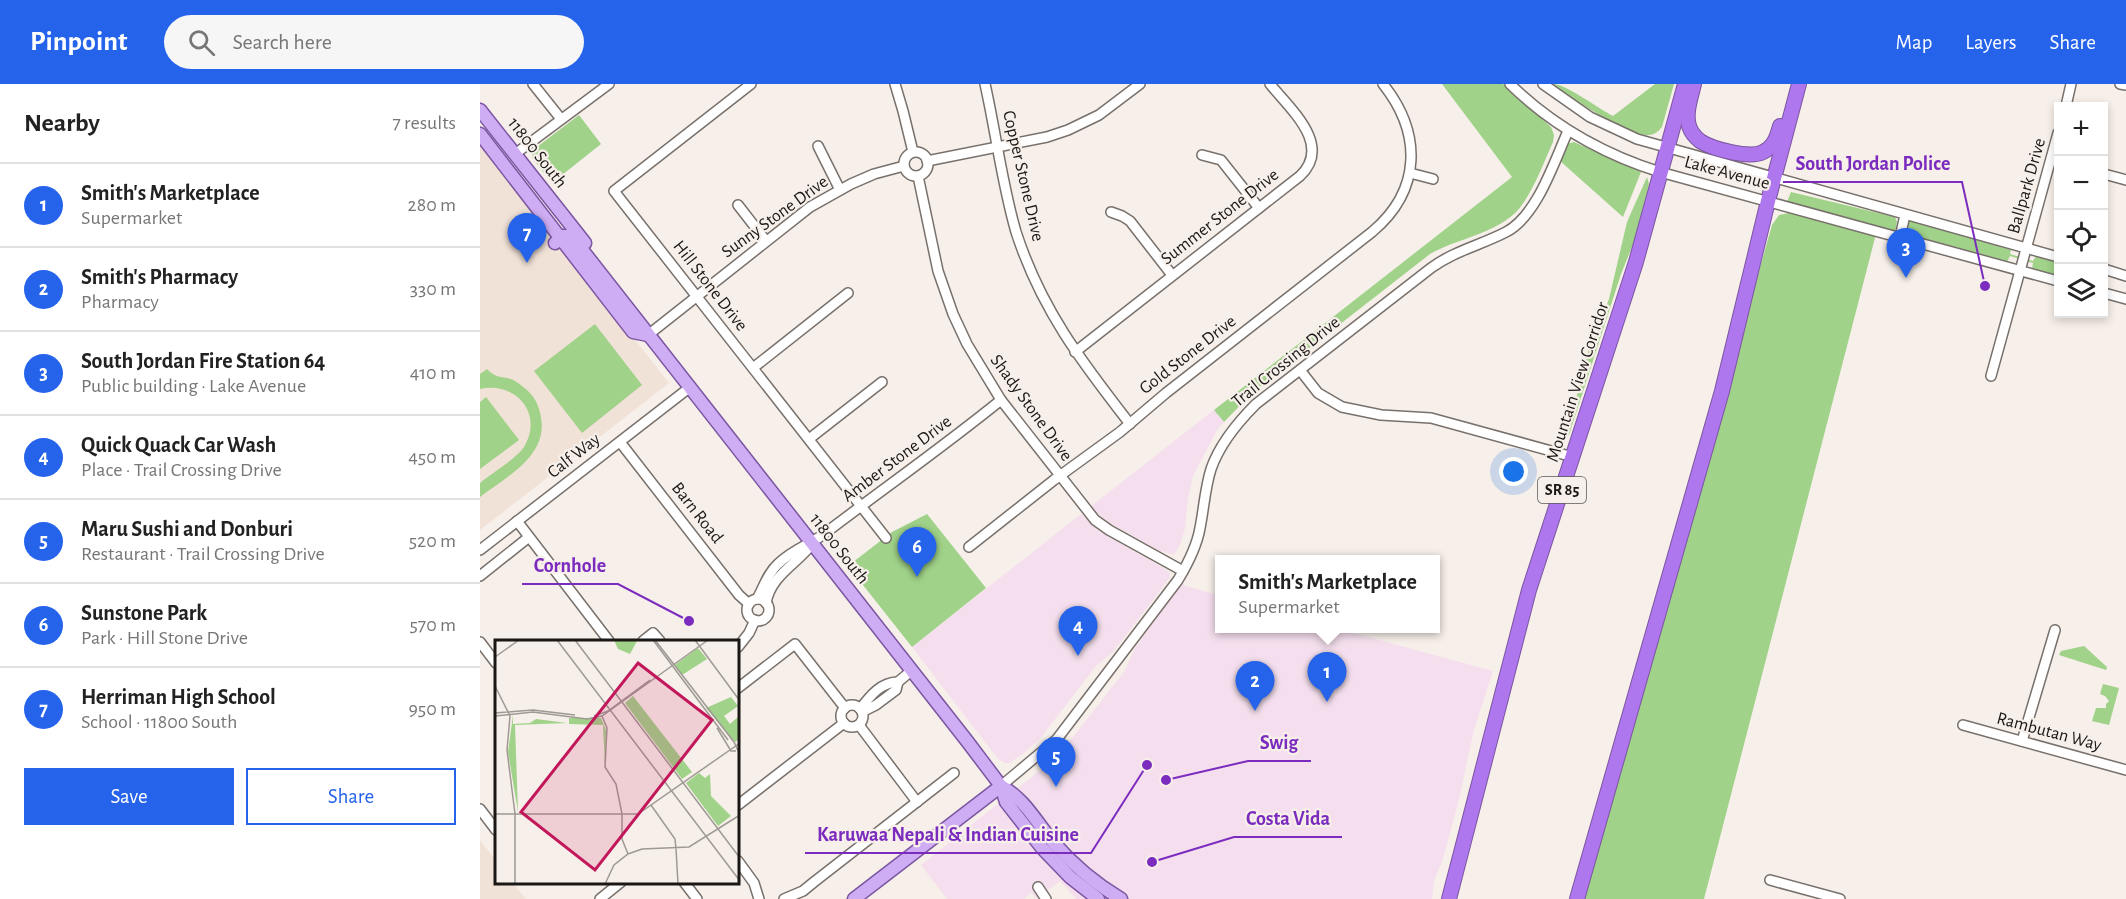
<!DOCTYPE html>
<meta charset="utf-8">
<style>
:root{--surface:#fff;--page:#f6f6f6;--text:#222;--muted:#767676;--line:#e0e0e0;--accent:#2563eb}
body{margin:0;font-family:"Alegreya Sans",sans-serif;background:var(--page);color:var(--text)}
.controls{position:absolute;right:18px;top:18px;display:grid;overflow:hidden;border-radius:0px;box-shadow:0 3px 9px #0003}
.controls button{width:54px;height:54px;display:grid;place-items:center;padding:0;border:0;border-bottom:2px solid var(--line);background:var(--surface);color:var(--text);font:30px sans-serif}
.you{position:absolute;left:1034px;top:388px;width:21px;height:21px;margin:-15px;border:4px solid #fff;border-radius:50%;background:#1a73e8;box-shadow:0 0 0 9px #1a73e833}
.badge{display:grid;place-items:center;width:39px;height:39px;border-radius:50%;background:var(--accent);color:#fff;font-size:20px;font-weight:700}
.pin{position:absolute;translate:-50% -50px;filter:drop-shadow(0 2px 3px #0008)}
.pin::after{content:'';position:absolute;top:32px;width:21px;height:18px;background:inherit;clip-path:polygon(0 0,100% 0,50% 100%)}
.popup{position:absolute;left:735px;top:471px;width:225px;height:78px;box-sizing:border-box;display:grid;place-content:center;border-radius:0px;background:var(--surface);filter:drop-shadow(0 2px 4px #0005);font-size:20px;white-space:nowrap;color:var(--muted)}
.popup b{font-size:22px;color:var(--text)}
.popup::after{content:'';position:absolute;left:50%;top:100%;margin-left:-12px;border:12px solid transparent;border-top-color:var(--surface)}
.list{margin:0;padding:0;list-style:none}
h2{display:flex;justify-content:space-between;align-items:center;height:78px;margin:0;padding:0 24px;font-size:26px}
h2 small{font-size:20px;font-weight:400;color:var(--muted)}
.list li{display:grid;grid-template-columns:39px 1fr auto;gap:18px;align-items:center;box-sizing:border-box;height:84px;padding:0 24px;border-top:2px solid var(--line)}
.list b{display:block;font-size:22px;white-space:nowrap}
.list p{margin:0;font-size:20px;white-space:nowrap;color:var(--muted)}
.list em{font-size:20px;font-style:normal;color:var(--muted)}
.actions{display:flex;gap:12px;padding:18px 24px}
.actions a{flex:1;padding:14px 0;border:2px solid var(--accent);border-radius:0px;text-align:center;font-size:21px;color:var(--accent)}
.actions .main{background:var(--accent);color:#fff}
.icon{flex:none;width:33px;height:33px;fill:none;stroke:currentColor;stroke-width:2;stroke-linecap:round;stroke-linejoin:round}
.map{position:relative;flex:none;width:1646px;height:815px;overflow:hidden}
header{display:flex;align-items:center;gap:36px;box-sizing:border-box;height:84px;padding:0 30px;background:var(--accent);color:#fff}
header strong{font-size:28px}
nav{display:flex;gap:33px;margin-inline-start:auto;font-size:21px}
.search{width:420px;height:54px;background:var(--page);display:flex;align-items:center;gap:15px;box-sizing:border-box;padding:0 21px;border-radius:33px;color:var(--muted);font-size:22px}
main{display:flex}
aside{flex:1;background:var(--surface)}
.map>svg:first-child{display:block}
.commercial{fill:#f5dfee}
.built{fill:#f1e2d8}
.green{fill:#a0d289}
.lines{fill:none;stroke-linecap:round;stroke-linejoin:round}
.minor-casing{stroke:#78706b;stroke-width:12}
.major-casing{stroke:#7b55a1;stroke-width:15}
.highway-casing{stroke:#7b55a1;stroke-width:16}
.minor{stroke:#fff;stroke-width:9}
.major{stroke:#cfadf4;stroke-width:12}
.highway{stroke:#af77ed;stroke-width:14}
.labels{text-anchor:middle;dominant-baseline:central;stroke-width:4.5;stroke-linejoin:round;paint-order:stroke}
.shield{fill:#f7efe9;stroke:#5c5855;stroke-width:1.5}
.shield-label{font-size:16px;font-weight:bold;fill:#1a1715}
.street-label{font-size:18px;fill:#1a1715;stroke:#f7efe9}
.inset-road{fill:none;stroke:#9f9994;stroke-width:1.5}
.view{fill:#c2185b;fill-opacity:0.15;stroke:#c2185b;stroke-width:3}
.inset-edge{fill:none;stroke:#1a1715;stroke-width:3}
.leader{fill:none;stroke:#7b2cbf;stroke-width:2}
.callout-dot{fill:#7b2cbf;stroke:#f7efe9;stroke-width:2}
.callout-label{font-size:20px;text-anchor:middle;font-weight:bold;fill:#7b2cbf;stroke:#f7efe9;stroke-width:4.5;stroke-linejoin:round;paint-order:stroke}
</style>
<header>
<strong>Pinpoint</strong>
<div class="search"><svg class="icon" aria-label="search" viewBox="0 0 24 24"><circle cx="10" cy="10" r="6"/><path d="M15 15l6 6"/></svg>Search here</div>
<nav><a>Map</a><a>Layers</a><a>Share</a></nav>
</header>
<main>
<aside>
<h2>Nearby<small>7 results</small></h2>
<ul class="list">
<li><span class="badge">1</span><div><b>Smith's Marketplace</b><p>Supermarket</p></div><em>280 m</em></li>
<li><span class="badge">2</span><div><b>Smith's Pharmacy</b><p>Pharmacy</p></div><em>330 m</em></li>
<li><span class="badge">3</span><div><b>South Jordan Fire Station 64</b><p>Public building · Lake Avenue</p></div><em>410 m</em></li>
<li><span class="badge">4</span><div><b>Quick Quack Car Wash</b><p>Place · Trail Crossing Drive</p></div><em>450 m</em></li>
<li><span class="badge">5</span><div><b>Maru Sushi and Donburi</b><p>Restaurant · Trail Crossing Drive</p></div><em>520 m</em></li>
<li><span class="badge">6</span><div><b>Sunstone Park</b><p>Park · Hill Stone Drive</p></div><em>570 m</em></li>
<li><span class="badge">7</span><div><b>Herriman High School</b><p>School · 11800 South</p></div><em>950 m</em></li>
</ul>
<div class="actions"><a class="main">Save</a><a>Share</a></div>
</aside>
<div class="map">
<svg width="1646" height="815" viewBox="0 0 1646 815">
<rect width="100%" height="100%" fill="#f7efe9"/>
<!-- commercial -->
<g class="commercial">
<polygon points="734,326 744,338 737,346 713,392 708,414 705,444 700,461 694,471 678,466 630,439 610,423"/>
<polygon points="601,430 617,446 687,486 690,490 689,495 633,568 616,582 559,656 540,672 529,679 525,679 518,675 432,563"/>
<polygon points="702,499 706,502 739,511 739,544 859,545 1013,587 994,646 979,715 963,775 954,797 952,815 596,815 580,797 557,815 551,809 544,815 467,815 441,781 579,671 644,588 655,564"/>
</g>
<!-- built -->
<g class="built">
<polygon points="0,58 189,299 0,446"/>
<polygon points="0,756 16,777 16,798 33,799 46,815 0,815"/>
</g>
<!-- green -->
<g class="green">
<path d="M962 0H1023L1071 43 1074 51 1073 58C1064 78 1056 100 1044 118 1025 149 979 153 950 170L773 308 744 338 734 326 1032 93Z"/>
<path d="M1073 0C1086 0 1119 25 1133 32L1175 0H1194L1182 43C1179 47 1175 50 1170 51 1150 54 1090 13 1073 0Z"/>
<polygon points="99,31 121,60 72,99 52,74 53,66"/>
<polygon points="1094,58 1161,88 1143,133 1079,76 1087,60"/>
<polygon points="1167,93 1169,100 1156,153 1141,190 1089,351 1086,354 1108,268 1129,215 1147,138"/>
<polygon points="1311,108 1415,133 1417,138 1415,147 1307,118"/>
<polygon points="1309,129 1396,150 1224,815 1104,815 1135,696 1292,141 1299,131"/>
<polygon points="1432,136 1531,166 1530,170 1553,177 1556,172 1578,178 1578,193 1552,185 1553,179 1530,172 1527,178 1427,151 1429,137"/>
<polygon points="115,240 162,301 102,349 54,287"/>
<path d="M7 285C17 296 24 291 35 297 40 300 46 305 50 309 56 315 60 325 61 334 68 372 26 393 0 413V399C12 389 36 375 44 363 64 330 36 297 0 305V290Z"/>
<polygon points="6,313 39,356 0,385 0,318"/>
<polygon points="447,430 506,504 432,563 368,482 412,448"/>
<polygon points="1604,562 1627,583 1626,586 1579,571 1581,567"/>
<polygon points="1623,600 1639,604 1629,641 1612,637 1616,624 1626,624 1626,620 1629,617 1625,612 1620,610"/>
</g>
<g class="lines">
<!-- minor casing -->
<g class="minor-casing">
<g id="minor">
<polyline points="53,0 81,35"/>
<polyline points="271,0 134,107 406,454"/>
<polyline points="415,0 423,27 433,68"/>
<path d="M505 0C516 49 522 100 536 148 561 225 601 277 650 340"/>
<path d="M1030 0C1073 42 1123 70 1180 88L1578 197"/>
<polyline points="1063,0 1110,33 1157,55 1578,173"/>
<polyline points="1640,0 1646,1"/>
<polyline points="1586,22 1591,0"/>
<polyline points="338,62 360,106"/>
<circle cx="436" cy="80" r="12"/>
<polyline points="35,70 129,0"/>
<polyline points="722,71 741,76 779,124"/>
<polyline points="447,77 567,53 588,46 619,31 660,0"/>
<polyline points="930,89 953,95"/>
<polyline points="1624,90 1646,96"/>
<polyline points="438,92 458,187 473,230 487,260 521,316 615,436 629,446 703,487"/>
<polyline points="258,121 286,157"/>
<polyline points="631,128 642,132 650,137 692,191"/>
<polyline points="1420,153 1425,131"/>
<polyline points="1624,185 1646,192"/>
<polyline points="1624,209 1646,215"/>
<polyline points="168,251 330,123 371,100 394,90 424,82"/>
<path d="M595 268 820 92C853 61 810 25 790 0"/>
<polyline points="273,284 368,209"/>
<polyline points="820,286 838,309 862,323 901,331 951,334 1093,373"/>
<polyline points="1511,292 1578,49"/>
<polyline points="329,355 402,298"/>
<polyline points="140,358 259,511 269,520"/>
<polyline points="37,437 129,557"/>
<path d="M489 463 574 396 640 348 686 309 892 148C942 106 942 49 903 0"/>
<polyline points="0,466 209,304"/>
<polyline points="0,492 49,453"/>
<path d="M277 515C284 503 287 490 298 480 312 466 329 461 344 450 403 405 463 363 521 316"/>
<circle cx="278" cy="526" r="11"/>
<path d="M286 519C291 491 317 480 332 460"/>
<polyline points="163,557 173,549 180,557"/>
<polyline points="0,558 16,579"/>
<polyline points="258,563 269,549 275,536"/>
<polyline points="258,604 315,560 365,624"/>
<circle cx="372" cy="632" r="11"/>
<path d="M380 625C390 612 401 598 418 598"/>
<polyline points="382,628 396,621 416,606 418,598 431,587"/>
<polyline points="379,641 437,718"/>
<polyline points="1483,641 1646,686"/>
<polyline points="1542,657 1575,546"/>
<path d="M521 702 577 655 698 496C707 481 717 462 720 444 724 424 725 404 731 385 740 359 758 338 776 320L951 184C974 167 1001 161 1026 148 1057 132 1074 78 1088 47"/>
<polyline points="258,721 364,639"/>
<polyline points="0,725 16,746"/>
<polyline points="258,777 274,799 279,815"/>
<polyline points="1290,796 1360,815"/>
<polyline points="204,798 217,815"/>
<polyline points="558,803 566,815"/>
<polyline points="120,815 141,798"/>
<polyline points="304,815 323,807 334,798 474,689"/>
</g>
</g>
<!-- major casing -->
<g class="major-casing">
<g id="major">
<polyline points="0,26 105,159"/>
<polyline points="0,50 153,248 168,251"/>
<polyline points="75,159 83,152 88,152 96,158 487,657 521,702 526,718 562,764 590,793 618,815"/>
<path d="M521 702C545 715 556 738 574 759 593 781 616 800 641 815"/>
<polyline points="374,815 521,702"/>
</g>
</g>
<!-- highway casing -->
<g class="highway-casing">
<g id="highway">
<path d="M1214 0C1211 13 1205 29 1209 42 1211 48 1215 53 1220 57 1232 65 1270 75 1283 68 1294 63 1297 53 1300 42"/>
<polyline points="969,815 1049,506 1156,178 1205,0"/>
<polyline points="1097,815 1242,307 1288,117 1319,0"/>
</g>
</g>
<!-- minor -->
<use href="#minor" class="minor"/>
<!-- major -->
<use href="#major" class="major"/>
<!-- highway -->
<use href="#highway" class="highway"/>
</g>
<g class="labels">
<!-- shield labels -->
<rect class="shield" x="1058" y="393" width="48" height="26" rx="4.5"/>
<g class="shield-label">
<text x="1082" y="406">SR 85</text>
</g>
<!-- street labels -->
<g class="street-label">
<text transform="translate(57 69) rotate(52)">11800 South</text>
<text transform="translate(1247 89) rotate(15)">Lake Avenue</text>
<text transform="translate(543 92) rotate(77)">Copper Stone Drive</text>
<text transform="translate(1547 102) rotate(-74)">Ballpark Drive</text>
<text transform="translate(295 133) rotate(-36)">Sunny Stone Drive</text>
<text transform="translate(740 133) rotate(-38)">Summer Stone Drive</text>
<text transform="translate(230 202) rotate(52)">Hill Stone Drive</text>
<text transform="translate(708 271) rotate(-38)">Gold Stone Drive</text>
<text transform="translate(806 278) rotate(-39)">Trail Crossing Drive</text>
<text transform="translate(1098 298) rotate(-72)">Mountain View Corridor</text>
<text transform="translate(551 324) rotate(54)">Shady Stone Drive</text>
<text transform="translate(94 372) rotate(-38)">Calf Way</text>
<text transform="translate(417 375) rotate(-37)">Amber Stone Drive</text>
<text transform="translate(217 429) rotate(52)">Barn Road</text>
<text transform="translate(359 465) rotate(52)">11800 South</text>
<text transform="translate(1569 648) rotate(15)">Rambutan Way</text>
</g>
</g>
<!-- overview -->
<g transform="translate(15 556)">
<rect width="244" height="244" fill="#f7efe9"/>
<path d="M119 0H141L142 1 135 14 123 9ZM203 8 212 19 187 35 180 25ZM138 56 197 132 187 139 130 63ZM236 57 243 66 229 76 235 84 244 76V99L240 102 211 68ZM18 75V84L35 83 41 79 72 83 20 85 23 172 13 112ZM74 78H106L111 90 110 128 108 85 74 84ZM204 133 210 138 215 134 216 156 236 176 223 186 191 143Z" fill="#a0d289"/>
<path class="inset-road" d="M62 0 245 241M80 0 245 218M158 0 233 100M160 0 239 102 245 115M200 0 245 61M0 17 24 0M0 46 15 76 12 110 20 174M0 73 38 70 80 75M0 76 38 72 92 79 107 76 213 0M99 76 113 71 155 40M107 76 112 88 110 127 121 144 127 174M222 88 236 111H241M156 165 180 199 181 209M0 174H143L245 103M127 174V199L133 214M181 209 183 244M20 244V174M110 244 119 225 133 214 147 209 194 207 245 175"/>
<path class="view" d="M143 23 217 80 100 230 26 172Z"/>
<rect width="244" height="244" class="inset-edge"/>
</g>
<!-- callouts -->
<path class="leader" d="M1505 202L1482 98H1303M209 537L138 500H42M686 696L768 677H831M672 778L754 753H862M667 681L611 769H325"/>
<g class="callout-dot">
<circle cx="1505" cy="202" r="6"/>
<circle cx="209" cy="537" r="6"/>
<circle cx="686" cy="696" r="6"/>
<circle cx="672" cy="778" r="6"/>
<circle cx="667" cy="681" r="6"/>
</g>
<g class="callout-label">
<text x="1393" y="86">South Jordan Police</text>
<text x="90" y="488">Cornhole</text>
<text x="799" y="665">Swig</text>
<text x="808" y="741">Costa Vida</text>
<text x="468" y="757">Karuwaa Nepali &amp; Indian Cuisine</text>
</g>
</svg>
<div class="controls">
<button>+</button>
<button>−</button>
<button><svg class="icon" aria-label="locate" viewBox="0 0 24 24"><circle cx="12" cy="12" r="6"/><path d="M12 2v4M12 18v4M2 12h4M18 12h4"/></svg></button>
<button><svg class="icon" aria-label="layers" viewBox="0 0 24 24"><path d="M12 4l9 5-9 5-9-5zM3 14l9 5 9-5"/></svg></button>
</div>
<div class="you"></div>
<div class="pin badge" style="left:847px;top:618px">1</div>
<div class="popup"><b>Smith's Marketplace</b>Supermarket</div>
<div class="pin badge" style="left:775px;top:627px">2</div>
<div class="pin badge" style="left:1426px;top:194px">3</div>
<div class="pin badge" style="left:598px;top:572px">4</div>
<div class="pin badge" style="left:576px;top:703px">5</div>
<div class="pin badge" style="left:437px;top:493px">6</div>
<div class="pin badge" style="left:47px;top:179px">7</div>
</div>
</main>
